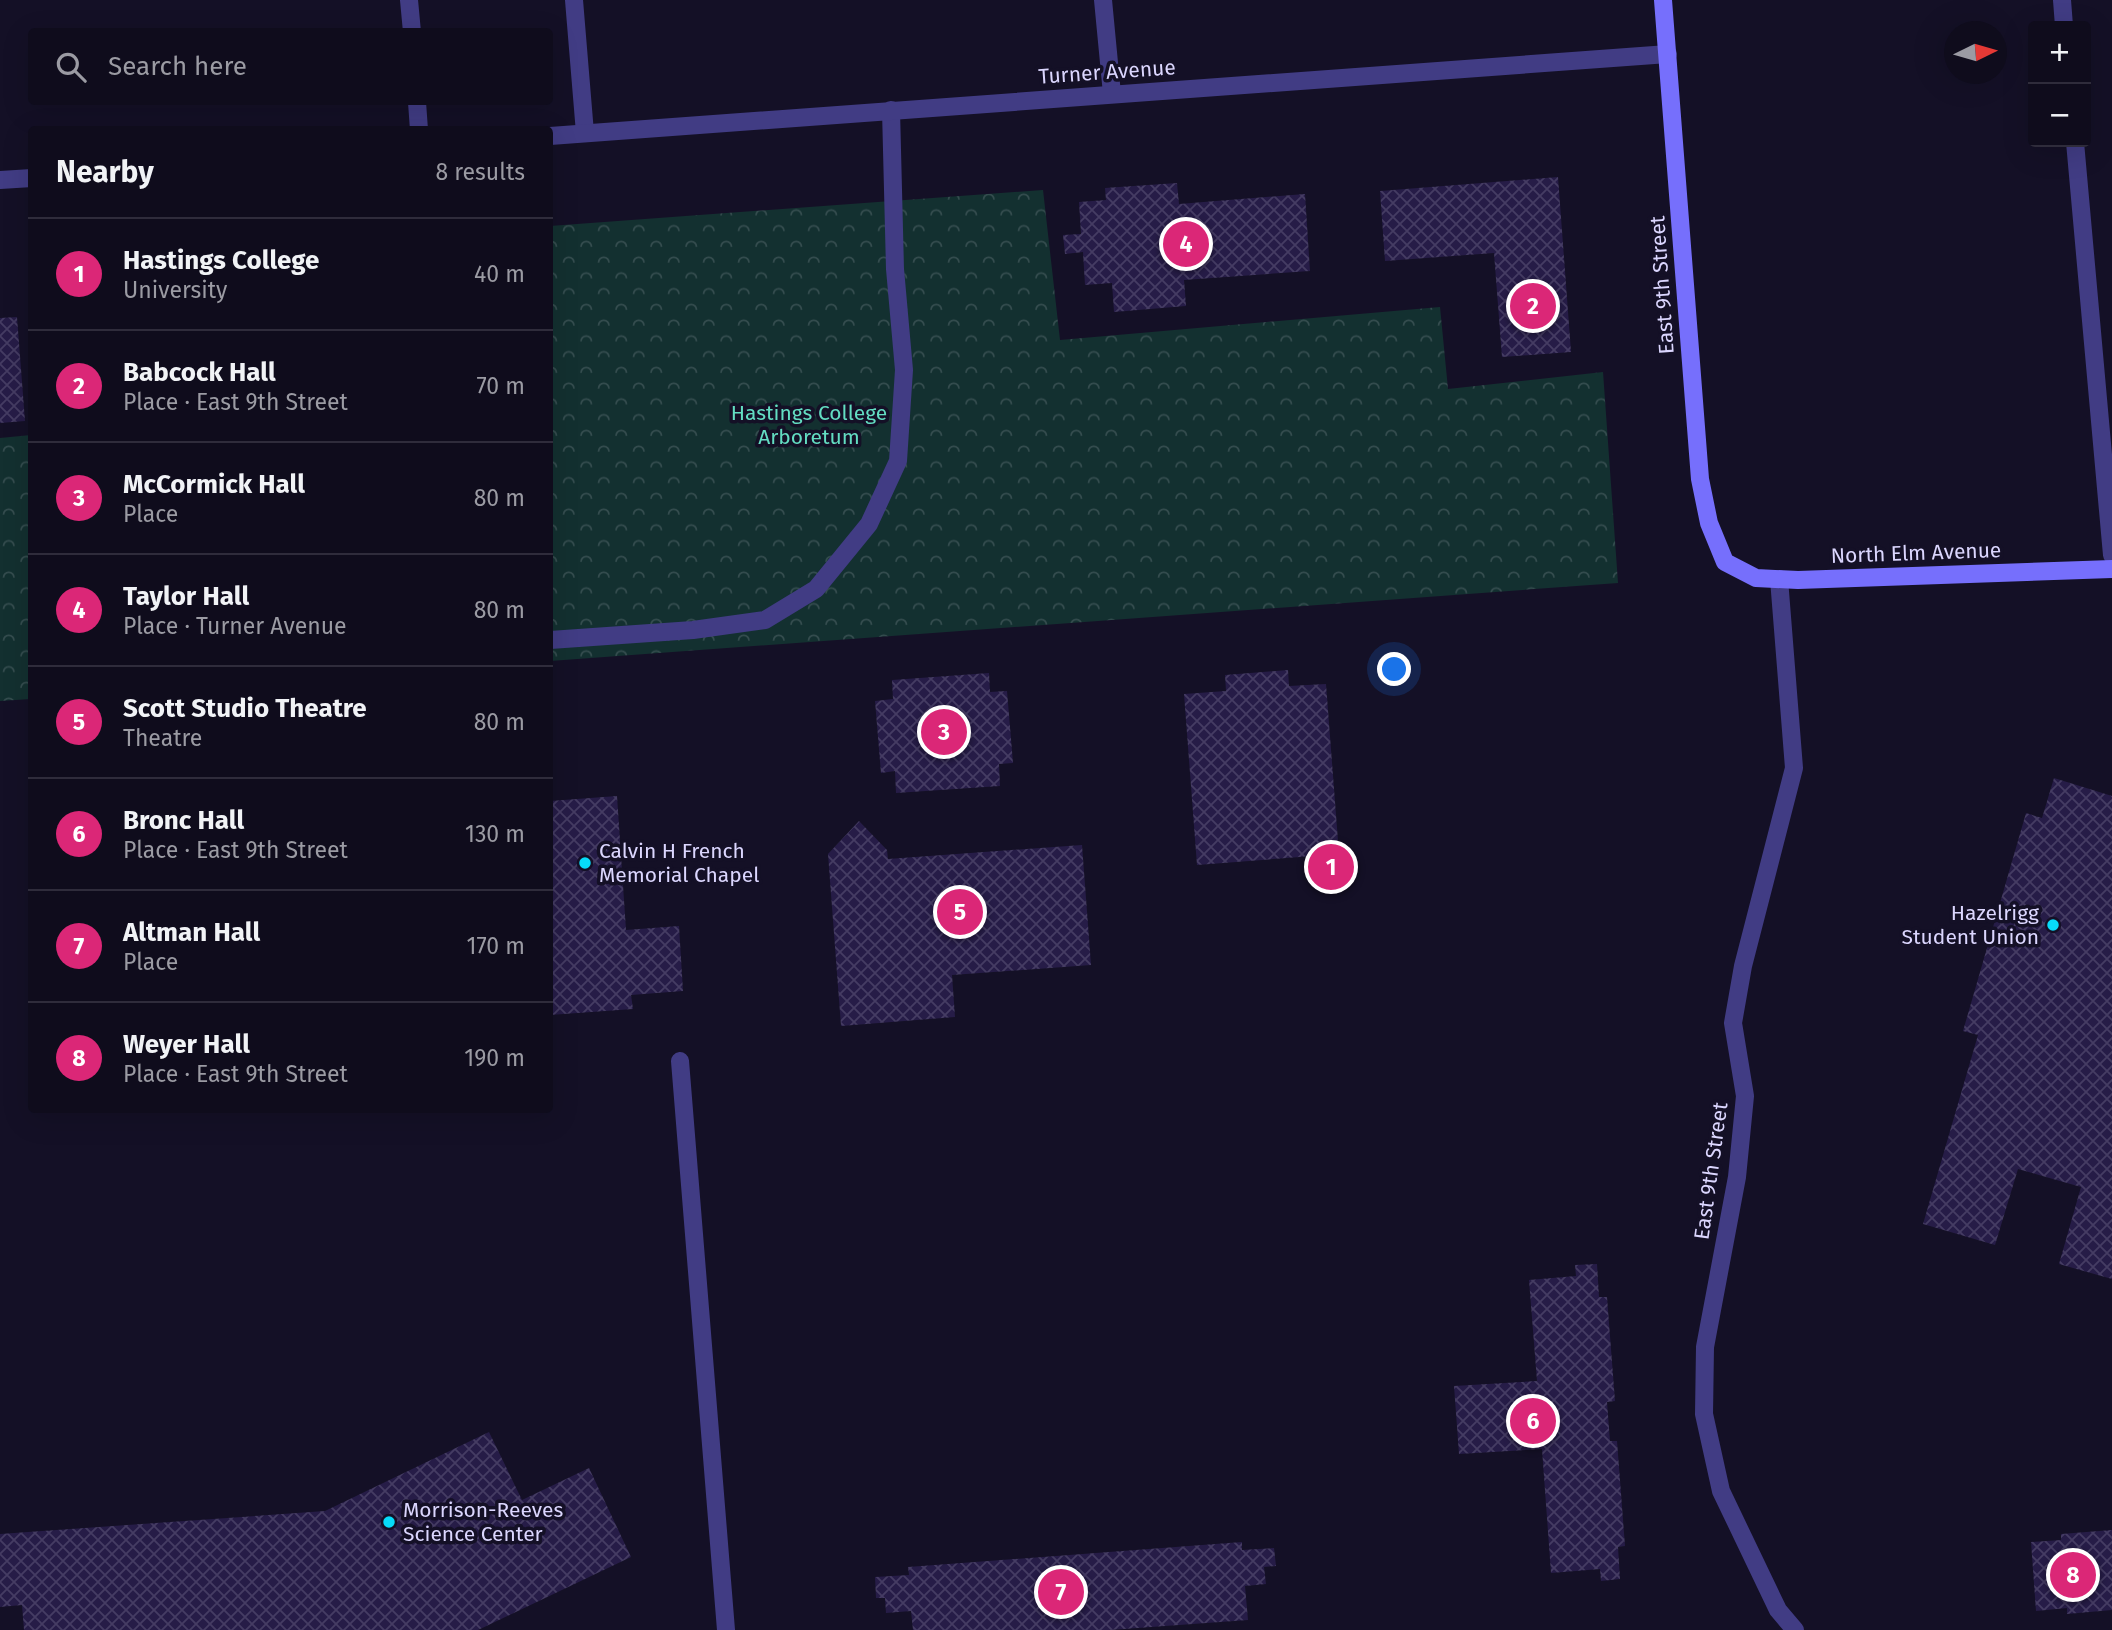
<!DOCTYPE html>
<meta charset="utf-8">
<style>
:root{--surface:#0f0c1c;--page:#1d1a29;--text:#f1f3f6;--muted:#9b9ba3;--line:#2f2c3b;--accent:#db2777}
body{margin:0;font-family:"Fira Sans",sans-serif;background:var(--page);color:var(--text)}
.controls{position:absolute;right:21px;top:21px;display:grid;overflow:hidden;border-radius:7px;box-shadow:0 7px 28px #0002}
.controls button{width:63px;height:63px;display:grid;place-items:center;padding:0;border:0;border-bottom:2px solid var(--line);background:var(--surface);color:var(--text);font:35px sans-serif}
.compass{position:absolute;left:1944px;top:21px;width:63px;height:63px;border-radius:50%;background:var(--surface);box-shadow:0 7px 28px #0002;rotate:85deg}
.you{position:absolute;left:1395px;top:670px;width:24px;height:24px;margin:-18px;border:5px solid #fff;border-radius:50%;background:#1a73e8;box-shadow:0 0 0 10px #1a73e833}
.badge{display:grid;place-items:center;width:46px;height:46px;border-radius:50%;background:var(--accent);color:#fff;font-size:23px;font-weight:700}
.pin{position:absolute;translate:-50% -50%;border:4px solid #fff;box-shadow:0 2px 7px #0006}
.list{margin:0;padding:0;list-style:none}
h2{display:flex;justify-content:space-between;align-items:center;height:91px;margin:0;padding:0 28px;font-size:30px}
h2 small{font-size:23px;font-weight:400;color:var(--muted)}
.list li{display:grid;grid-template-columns:46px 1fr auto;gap:21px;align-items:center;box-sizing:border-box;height:112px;padding:0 28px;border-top:2px solid var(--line)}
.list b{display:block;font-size:26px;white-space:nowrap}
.list p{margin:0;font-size:23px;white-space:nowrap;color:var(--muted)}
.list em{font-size:23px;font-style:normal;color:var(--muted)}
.icon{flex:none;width:38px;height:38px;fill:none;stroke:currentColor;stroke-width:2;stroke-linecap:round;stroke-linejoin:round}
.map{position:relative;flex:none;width:2112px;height:1630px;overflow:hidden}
.search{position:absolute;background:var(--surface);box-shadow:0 7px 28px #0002;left:28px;top:28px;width:525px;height:77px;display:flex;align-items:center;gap:18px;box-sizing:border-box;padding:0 24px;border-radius:7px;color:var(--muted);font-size:26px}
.panel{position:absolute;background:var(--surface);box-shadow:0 7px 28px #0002;left:28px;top:126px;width:525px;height:987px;border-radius:7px}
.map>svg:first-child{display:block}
.park{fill:url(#park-crowns)}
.building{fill:url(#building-cross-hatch)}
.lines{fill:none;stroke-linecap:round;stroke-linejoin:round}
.lane{stroke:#413c84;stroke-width:18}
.street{stroke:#413c84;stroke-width:18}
.secondary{stroke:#766ffc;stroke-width:18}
.poi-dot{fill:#07dbf9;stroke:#141026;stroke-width:2.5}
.labels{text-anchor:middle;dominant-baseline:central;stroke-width:7;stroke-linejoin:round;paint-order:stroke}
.street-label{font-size:21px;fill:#dbd6fe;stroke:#141026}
.park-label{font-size:21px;fill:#63ddc2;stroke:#141026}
.poi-label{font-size:21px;fill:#dbd6fe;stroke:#141026;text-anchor:start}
</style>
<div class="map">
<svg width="2112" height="1630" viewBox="0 0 2112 1630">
<defs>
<pattern id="park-crowns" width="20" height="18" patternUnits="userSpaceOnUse" patternTransform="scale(1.75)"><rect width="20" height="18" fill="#133030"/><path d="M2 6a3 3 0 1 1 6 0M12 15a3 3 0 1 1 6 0" fill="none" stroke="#354d4f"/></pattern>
<pattern id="building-cross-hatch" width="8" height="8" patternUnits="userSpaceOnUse" patternTransform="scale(1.75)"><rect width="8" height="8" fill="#261c47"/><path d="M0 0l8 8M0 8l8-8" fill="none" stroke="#453c63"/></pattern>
</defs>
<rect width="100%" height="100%" fill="#141026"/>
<!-- park -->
<g class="park">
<polygon points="1043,190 1060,340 1440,307 1448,389 1603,372 1618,583 550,661 550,226"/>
<polygon points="31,435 31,699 0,701 0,438"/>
</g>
<!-- building -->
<g class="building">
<polygon points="1558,177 1571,352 1502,357 1494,253 1385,261 1380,191"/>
<polygon points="1177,183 1179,204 1305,194 1310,271 1184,280 1186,306 1114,312 1112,283 1085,285 1083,252 1065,254 1063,235 1081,234 1079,202 1106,200 1105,188"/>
<polygon points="17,317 25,421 0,423 0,318"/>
<polygon points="1288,670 1289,686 1326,684 1339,854 1197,865 1184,694 1226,691 1225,675"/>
<polygon points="989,673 990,692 1007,691 1013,763 999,764 1000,786 896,793 895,771 881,773 875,701 893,699 892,680"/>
<polygon points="2054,778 2112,796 2112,1279 2059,1264 2081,1187 2018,1169 1995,1245 1923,1224 1978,1035 1963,1031 2026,813 2042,818"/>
<polygon points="617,796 626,930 679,926 683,991 631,995 633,1009 550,1015 550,801"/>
<polygon points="859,821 887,850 888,859 1082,845 1091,965 952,975 955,1017 841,1026 828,854"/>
<polygon points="1597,1264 1599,1297 1607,1297 1615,1401 1607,1402 1610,1441 1617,1441 1625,1546 1618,1547 1620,1579 1601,1581 1600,1569 1551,1573 1542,1449 1459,1454 1454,1386 1537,1381 1529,1280 1576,1276 1575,1265"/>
<polygon points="489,1432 522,1500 589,1468 631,1557 478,1630 24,1630 22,1605 0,1607 0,1534 325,1511"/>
<polygon points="2112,1530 2112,1610 2067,1614 2067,1608 2036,1611 2031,1542 2061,1540 2061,1534"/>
<polygon points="1242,1542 1242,1550 1274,1548 1276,1566 1264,1567 1266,1584 1245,1586 1248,1620 1110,1630 913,1630 911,1611 886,1613 885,1598 876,1598 875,1577 909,1575 908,1567"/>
</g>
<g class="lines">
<!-- lane -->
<g class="lane">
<polyline points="2062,0 2064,26"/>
<polyline points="2075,142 2112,555"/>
<polyline points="550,640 693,630 765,620 816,589 869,524 898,461 904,370 895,269 891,110"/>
<polyline points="680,1061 726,1630"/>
</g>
<!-- street -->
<g class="street">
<polyline points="409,0 412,32"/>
<polyline points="574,0 585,133"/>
<polyline points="1103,0 1112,94"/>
<polyline points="417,102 419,130"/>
<polyline points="550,136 1668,54"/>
<polyline points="0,180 32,178"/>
<polyline points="1779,579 1794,768 1743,966 1733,1023 1745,1096 1737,1177 1705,1347 1704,1414 1721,1491 1778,1610 1795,1630"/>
</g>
<!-- secondary -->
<polyline class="secondary" points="1663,0 1700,479 1709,523 1725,562 1756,578 1798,580 2112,569"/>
</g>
<!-- markers -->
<g class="poi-dot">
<circle cx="585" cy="863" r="7"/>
<circle cx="2053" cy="925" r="7"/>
<circle cx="389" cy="1522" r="7"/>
</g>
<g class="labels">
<!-- street labels -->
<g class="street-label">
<text transform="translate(1107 72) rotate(-4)">Turner Avenue</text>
<text transform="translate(1662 285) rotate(-94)">East 9th Street</text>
<text transform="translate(1916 553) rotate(-2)">North Elm Avenue</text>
<text transform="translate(1711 1171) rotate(-82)">East 9th Street</text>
</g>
<!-- park labels -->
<g class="park-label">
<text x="809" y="413">Hastings College<tspan x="809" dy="24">Arboretum</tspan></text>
</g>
<!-- poi labels -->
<g class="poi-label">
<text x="599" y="851">Calvin H French<tspan x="599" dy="24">Memorial Chapel</tspan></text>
<text x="2039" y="913" text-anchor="end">Hazelrigg<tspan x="2039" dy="24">Student Union</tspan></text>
<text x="403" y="1510">Morrison-Reeves<tspan x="403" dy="24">Science Center</tspan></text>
</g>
</g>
</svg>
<div class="controls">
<button>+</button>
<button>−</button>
</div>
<svg class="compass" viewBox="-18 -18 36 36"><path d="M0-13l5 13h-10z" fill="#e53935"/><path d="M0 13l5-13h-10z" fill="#9b9ba3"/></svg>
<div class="you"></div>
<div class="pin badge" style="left:1331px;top:867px">1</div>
<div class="pin badge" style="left:1533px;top:306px">2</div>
<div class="pin badge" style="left:944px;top:732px">3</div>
<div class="pin badge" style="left:1186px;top:244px">4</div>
<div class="pin badge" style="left:960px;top:912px">5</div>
<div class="pin badge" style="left:1533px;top:1421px">6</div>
<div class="pin badge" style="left:1061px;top:1592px">7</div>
<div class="pin badge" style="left:2073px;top:1575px">8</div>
<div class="search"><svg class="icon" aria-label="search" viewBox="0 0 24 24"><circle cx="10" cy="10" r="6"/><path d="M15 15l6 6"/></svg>Search here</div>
<section class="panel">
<h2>Nearby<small>8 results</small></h2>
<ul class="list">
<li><span class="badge">1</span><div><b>Hastings College</b><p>University</p></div><em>40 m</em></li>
<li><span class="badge">2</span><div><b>Babcock Hall</b><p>Place · East 9th Street</p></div><em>70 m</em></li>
<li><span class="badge">3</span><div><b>McCormick Hall</b><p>Place</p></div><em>80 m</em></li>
<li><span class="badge">4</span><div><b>Taylor Hall</b><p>Place · Turner Avenue</p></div><em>80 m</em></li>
<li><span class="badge">5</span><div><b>Scott Studio Theatre</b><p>Theatre</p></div><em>80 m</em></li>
<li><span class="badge">6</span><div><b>Bronc Hall</b><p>Place · East 9th Street</p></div><em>130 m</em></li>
<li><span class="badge">7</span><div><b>Altman Hall</b><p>Place</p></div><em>170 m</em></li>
<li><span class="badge">8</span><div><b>Weyer Hall</b><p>Place · East 9th Street</p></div><em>190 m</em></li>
</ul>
</section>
</div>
